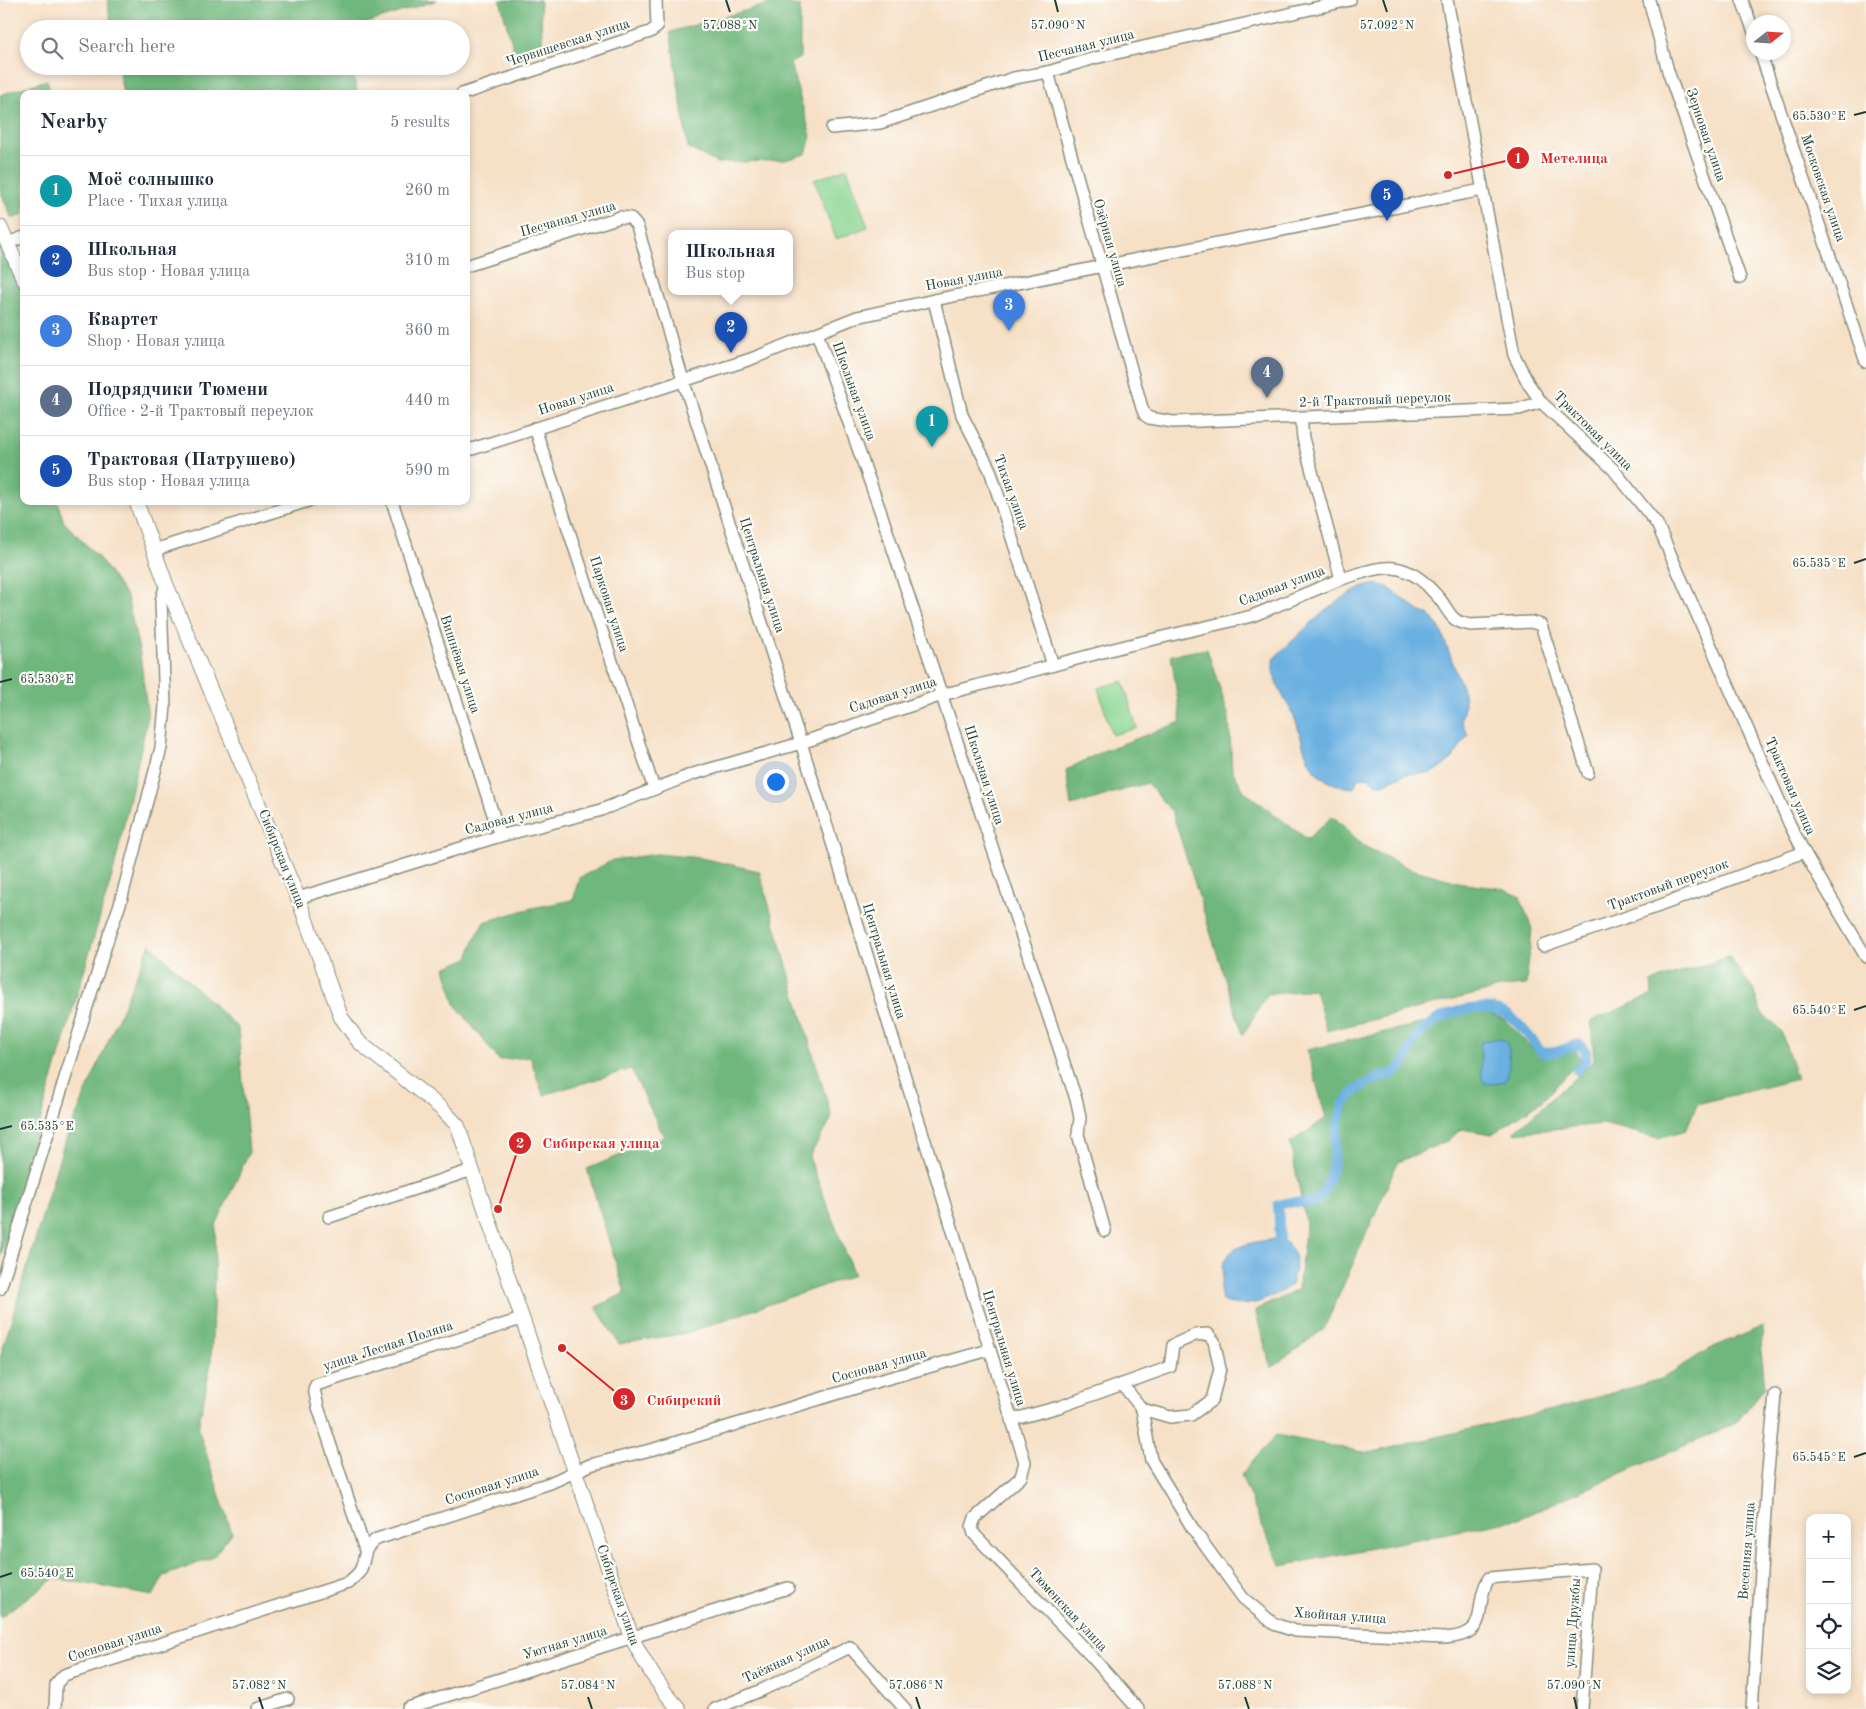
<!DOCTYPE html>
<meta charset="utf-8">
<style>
:root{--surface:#fff;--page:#f6f6f7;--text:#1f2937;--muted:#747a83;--line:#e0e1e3;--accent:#b5179e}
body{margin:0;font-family:"Old Standard TT",serif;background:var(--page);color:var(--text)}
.controls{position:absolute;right:15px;bottom:15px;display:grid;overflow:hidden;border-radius:10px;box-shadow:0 2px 8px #0003}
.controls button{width:45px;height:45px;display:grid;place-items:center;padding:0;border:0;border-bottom:1px solid var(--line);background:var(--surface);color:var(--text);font:25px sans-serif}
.compass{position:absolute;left:1746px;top:15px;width:45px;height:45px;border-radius:50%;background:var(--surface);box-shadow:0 2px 8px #0003;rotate:73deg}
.you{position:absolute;left:775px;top:781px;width:18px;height:18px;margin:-12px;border:4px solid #fff;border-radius:50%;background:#1a73e8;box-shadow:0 0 0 8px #1a73e833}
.badge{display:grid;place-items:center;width:32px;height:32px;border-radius:50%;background:var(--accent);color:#fff;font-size:16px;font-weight:700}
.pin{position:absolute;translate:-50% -41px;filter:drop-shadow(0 1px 2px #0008)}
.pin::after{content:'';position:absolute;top:26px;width:18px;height:15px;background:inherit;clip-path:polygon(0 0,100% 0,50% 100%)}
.popup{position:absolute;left:668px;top:230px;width:125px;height:65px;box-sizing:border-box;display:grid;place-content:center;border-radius:10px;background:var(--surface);filter:drop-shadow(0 1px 4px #0005);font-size:16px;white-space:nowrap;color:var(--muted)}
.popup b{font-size:19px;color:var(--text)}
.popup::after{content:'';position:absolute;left:50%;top:100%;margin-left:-10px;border:10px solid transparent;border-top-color:var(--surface)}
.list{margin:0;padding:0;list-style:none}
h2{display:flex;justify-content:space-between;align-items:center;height:65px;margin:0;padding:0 20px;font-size:21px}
h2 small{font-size:16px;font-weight:400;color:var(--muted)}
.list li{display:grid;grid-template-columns:32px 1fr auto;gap:15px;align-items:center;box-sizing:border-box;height:70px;padding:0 20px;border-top:1px solid var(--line)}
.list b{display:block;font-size:19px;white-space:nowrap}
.list p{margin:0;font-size:16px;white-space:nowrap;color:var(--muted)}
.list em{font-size:16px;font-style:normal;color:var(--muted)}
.icon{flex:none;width:28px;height:28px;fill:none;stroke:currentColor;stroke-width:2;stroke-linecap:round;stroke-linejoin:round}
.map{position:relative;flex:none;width:1866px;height:1709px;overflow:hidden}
.search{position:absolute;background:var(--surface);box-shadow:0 2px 8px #0003;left:20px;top:20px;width:450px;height:55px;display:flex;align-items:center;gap:12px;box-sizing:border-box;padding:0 18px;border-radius:28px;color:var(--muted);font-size:19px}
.panel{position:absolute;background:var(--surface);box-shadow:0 2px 8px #0003;left:20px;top:90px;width:450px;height:415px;border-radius:10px}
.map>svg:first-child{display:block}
.green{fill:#8ad693;stroke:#548a64}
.forest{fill:#6fb77d;stroke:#477a58}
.water{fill:#6bb0e1;stroke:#45768a}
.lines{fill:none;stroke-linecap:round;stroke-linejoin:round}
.canal{stroke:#6bb0e1;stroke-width:10}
.minor-casing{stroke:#8a8e7d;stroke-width:14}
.tertiary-casing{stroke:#8a8e7d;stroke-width:16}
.minor{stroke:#fff;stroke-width:11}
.tertiary{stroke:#fff;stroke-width:14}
.ticks{fill:none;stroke:#1f3d34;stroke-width:2}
.labels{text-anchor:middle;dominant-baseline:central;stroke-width:4.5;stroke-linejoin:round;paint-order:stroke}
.street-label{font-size:14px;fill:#1f3d34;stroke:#fdfcf7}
.ticks-label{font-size:12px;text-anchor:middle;fill:#1f3d34;stroke:#fdfcf7;stroke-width:4.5;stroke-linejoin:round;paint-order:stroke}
.leader{fill:none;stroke:#d62828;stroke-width:2}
.callout-dot{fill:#d62828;stroke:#fdfcf7;stroke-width:2}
.mark-label{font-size:15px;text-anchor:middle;font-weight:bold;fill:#fff}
.callout-label{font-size:15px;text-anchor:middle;font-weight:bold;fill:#d62828;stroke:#fdfcf7;stroke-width:4.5;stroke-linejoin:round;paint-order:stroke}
</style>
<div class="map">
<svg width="1866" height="1709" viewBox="0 0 1866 1709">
<rect width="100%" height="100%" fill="#fdfcf7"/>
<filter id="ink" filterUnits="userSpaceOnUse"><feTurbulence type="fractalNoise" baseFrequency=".02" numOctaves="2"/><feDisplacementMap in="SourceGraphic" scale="10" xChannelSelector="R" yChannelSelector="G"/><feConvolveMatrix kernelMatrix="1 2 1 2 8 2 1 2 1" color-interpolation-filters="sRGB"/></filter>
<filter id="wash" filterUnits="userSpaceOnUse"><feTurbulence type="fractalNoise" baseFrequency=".0096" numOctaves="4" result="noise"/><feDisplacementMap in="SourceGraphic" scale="20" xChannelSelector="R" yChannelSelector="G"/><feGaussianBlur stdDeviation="1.12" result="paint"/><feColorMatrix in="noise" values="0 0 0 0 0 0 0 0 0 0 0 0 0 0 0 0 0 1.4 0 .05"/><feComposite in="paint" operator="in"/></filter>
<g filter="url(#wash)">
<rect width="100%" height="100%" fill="#f6e0c6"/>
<!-- green -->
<g class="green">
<polygon points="847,168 868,227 836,239 814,180"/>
<polygon points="1123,681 1137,728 1112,735 1098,688"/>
</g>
<!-- forest -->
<g class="forest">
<polygon points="107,0 437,0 349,29 112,29"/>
<polygon points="500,0 540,0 543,51 516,59"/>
<polygon points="776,2 800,6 800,58 790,63 811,136 806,154 785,160 717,163 688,148 670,32"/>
<polygon points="118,66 350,66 358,94 123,94"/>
<polygon points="47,80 51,94 24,94 24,214 12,219 0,190 0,95"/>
<polygon points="0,238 24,294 24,501 57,501 64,522 98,557 127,597 140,654 148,717 114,869 0,1258"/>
<polygon points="1207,649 1229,717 1232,770 1244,791 1307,839 1333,816 1364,846 1411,869 1466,884 1505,889 1520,897 1532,929 1526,985 1504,987 1327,1031 1315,990 1267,994 1243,1035 1172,812 1147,783 1071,806 1066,770 1103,751 1181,722 1171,655"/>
<polygon points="657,854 701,858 759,871 832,1118 809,1157 854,1275 686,1333 619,1344 596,1307 625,1293 587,1169 664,1137 631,1069 543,1095 530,1057 499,1060 455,1004 445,968 468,958 474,941 484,922 532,908 573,900 579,878 613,860"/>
<polygon points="150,944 238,1028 249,1152 216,1225 211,1363 198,1428 232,1533 212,1558 164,1576 153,1596 55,1578 0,1617 0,1358 63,1146"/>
<polygon points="1729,957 1753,989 1761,1012 1781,1031 1797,1079 1697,1104 1686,1130 1658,1138 1603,1124 1513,1133 1594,1061 1591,1021 1652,995 1651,982"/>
<polygon points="1480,1010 1504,1019 1540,1057 1575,1049 1581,1059 1542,1101 1492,1134 1461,1129 1449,1140 1398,1162 1324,1329 1271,1368 1255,1310 1298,1290 1306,1223 1290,1143 1326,1118 1307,1050"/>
<polygon points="1763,1326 1761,1350 1765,1387 1736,1423 1518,1519 1281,1566 1261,1524 1241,1475 1276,1435 1369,1453 1559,1408 1661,1379 1709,1349"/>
</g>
<!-- water -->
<g class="water">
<path d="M1375 584 1388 587 1419 611 1429 615 1440 628 1464 693 1465 704 1461 720 1468 735 1453 758 1441 768 1430 773 1406 774 1383 784H1376L1369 777 1358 778 1354 788C1341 787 1326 783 1316 772 1303 756 1302 737 1295 719 1288 703 1276 688 1273 670 1272 666 1274 660 1276 656 1304 631 1339 591 1375 584Z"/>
<path d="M1497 1038C1501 1039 1505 1040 1507 1044 1511 1052 1509 1075 1504 1082L1494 1084 1484 1083 1482 1079 1480 1049 1481 1042Z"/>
<path d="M1280 1238C1302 1253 1296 1263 1291 1285 1271 1299 1247 1311 1222 1301 1219 1288 1221 1287 1223 1274 1224 1270 1222 1266 1224 1262 1232 1242 1261 1242 1280 1238Z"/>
</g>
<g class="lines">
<!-- canal -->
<path class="canal" d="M1280 1238 1278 1205C1283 1204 1288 1202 1293 1202 1302 1202 1310 1206 1318 1199 1339 1178 1332 1134 1342 1108 1348 1093 1366 1083 1380 1077 1385 1075 1393 1075 1397 1071 1408 1062 1408 1048 1416 1038 1435 1013 1477 1001 1505 1013 1515 1018 1535 1043 1541 1052 1555 1055 1565 1048 1579 1044L1586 1052V1060L1577 1070"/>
</g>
</g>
<g filter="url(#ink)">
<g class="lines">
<!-- minor casing -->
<g class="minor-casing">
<g id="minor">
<polyline points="1447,0 1514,355 1528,383 1541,402 1613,469 1657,524 1790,825 1804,852 1866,957"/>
<polyline points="1649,0 1668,71 1740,278"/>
<polyline points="1742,0 1754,32"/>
<polyline points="1760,52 1866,362"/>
<polyline points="1048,72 1142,408 1145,415 1149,418 1173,422 1519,409 1541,402"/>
<polyline points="462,94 650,32 657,27 656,0"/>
<polyline points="832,128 880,123 1014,78 1048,72 1095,58 1350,0"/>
<polyline points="7,243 24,237"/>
<polyline points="466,266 620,217 630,218 637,226 683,380 801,743 1025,1462 1021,1477 975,1518 972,1527 974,1534 1093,1658 1138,1709"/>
<polyline points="934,300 962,415 990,470 1053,665"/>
<polyline points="817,333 881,513 1077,1102 1080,1118 1078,1134 1105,1231"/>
<polyline points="535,428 654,789"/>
<polyline points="466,451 751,359 857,317 934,300 1482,190"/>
<polyline points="392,501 500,836"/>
<polyline points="154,550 308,501"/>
<path d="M1341 579C1376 569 1397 557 1427 585 1432 591 1438 596 1442 602 1452 617 1452 621 1470 625L1531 622 1541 625 1588 773"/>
<polyline points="298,898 500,836 598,811 693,774 801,743 942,695 1125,646 1252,616 1341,579 1303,438 1301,418"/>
<polyline points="1543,946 1656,907 1804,852"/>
<polyline points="329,1217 472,1170"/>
<polyline points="0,1289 110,932 120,904 161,748 165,706 161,601 166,584"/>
<path d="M1122 1384 1142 1409 1151 1460 1193 1529 1243 1598 1274 1624 1295 1631 1443 1638C1495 1635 1471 1607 1489 1578L1592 1569 1582 1709"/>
<polyline points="1011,1420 1059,1407 1170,1367 1173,1345 1195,1335 1208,1334 1214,1341 1220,1369 1212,1400 1191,1415 1170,1417 1142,1409"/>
<polyline points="365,1550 318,1407 314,1389 316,1385 521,1319"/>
<polyline points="408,1708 788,1588"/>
<path d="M55 1709 56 1684 64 1675 348 1583C352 1579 357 1575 360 1571 367 1557 361 1549 377 1539L550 1483 590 1465 654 1449 882 1380 989 1350"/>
<polyline points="257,1709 288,1699"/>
<polyline points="715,1709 762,1690 850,1647 905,1709"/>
<polyline points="1752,1709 1767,1481 1775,1395"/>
</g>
</g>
<!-- tertiary casing -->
<g class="tertiary-casing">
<g id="tertiary">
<polyline points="0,227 24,280"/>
<path d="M136 501 166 584 298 898 341 1017 359 1042 442 1109 458 1126C513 1298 575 1468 632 1638 645 1665 659 1687 679 1709"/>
</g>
</g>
<!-- minor -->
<use href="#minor" class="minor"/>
<!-- tertiary -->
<use href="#tertiary" class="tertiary"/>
</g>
</g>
<!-- ticks -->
<path class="ticks" d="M726 0 730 12M1055 0 1058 12M1383 0 1387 12M1854 115 1866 112M1854 563 1866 559M0 682 12 679M1854 1010 1866 1006M0 1129 12 1126M1854 1457 1866 1453M0 1577 12 1573M259 1697 263 1709M588 1697 592 1709M916 1697 920 1709M1245 1697 1249 1709M1574 1697 1577 1709"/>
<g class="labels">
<!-- street labels -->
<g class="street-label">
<text transform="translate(568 43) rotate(-18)">Червишевская улица</text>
<text transform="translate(1086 46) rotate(-14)">Песчаная улица</text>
<text transform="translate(1706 135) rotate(71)">Зерновая улица</text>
<text transform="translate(1823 188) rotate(71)">Московская улица</text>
<text transform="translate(568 219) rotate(-16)">Песчаная улица</text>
<text transform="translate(1110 243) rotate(74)">Озёрная улица</text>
<text transform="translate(964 279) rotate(-11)">Новая улица</text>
<text transform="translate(854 391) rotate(70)">Школьная улица</text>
<text transform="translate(576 399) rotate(-18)">Новая улица</text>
<text transform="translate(1375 400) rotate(-2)">2-й Трактовый переулок</text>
<text transform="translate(1593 431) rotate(45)">Трактовая улица</text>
<text transform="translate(1011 492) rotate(70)">Тихая улица</text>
<text transform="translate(762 575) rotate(72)">Центральная улица</text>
<text transform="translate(1282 586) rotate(-21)">Садовая улица</text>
<text transform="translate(609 604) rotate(72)">Парковая улица</text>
<text transform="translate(460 664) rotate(72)">Вишнёвая улица</text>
<text transform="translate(893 695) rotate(-18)">Садовая улица</text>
<text transform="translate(984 775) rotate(72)">Школьная улица</text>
<text transform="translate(1790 786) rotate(66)">Трактовая улица</text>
<text transform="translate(509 819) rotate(-15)">Садовая улица</text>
<text transform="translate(282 859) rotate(68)">Сибирская улица</text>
<text transform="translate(1668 885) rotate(-20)">Трактовый переулок</text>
<text transform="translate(884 961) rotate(73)">Центральная улица</text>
<text transform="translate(388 1346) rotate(-18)">улица Лесная Поляна</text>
<text transform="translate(1004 1348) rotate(73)">Центральная улица</text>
<text transform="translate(879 1366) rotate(-16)">Сосновая улица</text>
<text transform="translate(492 1486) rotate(-18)">Сосновая улица</text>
<text transform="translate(1747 1551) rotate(-86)">Весенняя улица</text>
<text transform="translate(618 1595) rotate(71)">Сибирская улица</text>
<text transform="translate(1068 1610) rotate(47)">Тюменская улица</text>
<text transform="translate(1340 1616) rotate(4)">Хвойная улица</text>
<text transform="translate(1573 1623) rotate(-86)">улица Дружбы</text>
<text transform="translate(115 1643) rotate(-18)">Сосновая улица</text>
<text transform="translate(565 1643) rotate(-17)">Уютная улица</text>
<text transform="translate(786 1660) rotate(-25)">Таёжная улица</text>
</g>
</g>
<g class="ticks-label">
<text x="730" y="29">57.088°N</text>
<text x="1058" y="29">57.090°N</text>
<text x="1387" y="29">57.092°N</text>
<text x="1819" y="120">65.530°E</text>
<text x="1819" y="567">65.535°E</text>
<text x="47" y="683">65.530°E</text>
<text x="1819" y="1014">65.540°E</text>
<text x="47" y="1130">65.535°E</text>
<text x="1819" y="1461">65.545°E</text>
<text x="47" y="1577">65.540°E</text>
<text x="259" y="1689">57.082°N</text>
<text x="588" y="1689">57.084°N</text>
<text x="916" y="1689">57.086°N</text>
<text x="1245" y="1689">57.088°N</text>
<text x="1574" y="1689">57.090°N</text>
</g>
<!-- callouts -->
<path class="leader" d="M1448 175L1518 158M498 1209L520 1143M562 1348L624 1399"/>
<g class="callout-dot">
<circle cx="1448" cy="175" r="5"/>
<circle cx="498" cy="1209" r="5"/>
<circle cx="562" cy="1348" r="5"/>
<circle cx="1518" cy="158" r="12"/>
<circle cx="520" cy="1143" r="12"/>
<circle cx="624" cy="1399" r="12"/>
</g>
<g class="mark-label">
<text x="1518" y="163">1</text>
<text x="520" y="1148">2</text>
<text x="624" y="1405">3</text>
</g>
<g class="callout-label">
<text x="1574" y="163">Метелица</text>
<text x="601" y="1148">Сибирская улица</text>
<text x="684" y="1405">Сибирский</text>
</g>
</svg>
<div class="controls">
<button>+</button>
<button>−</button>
<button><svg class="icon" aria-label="locate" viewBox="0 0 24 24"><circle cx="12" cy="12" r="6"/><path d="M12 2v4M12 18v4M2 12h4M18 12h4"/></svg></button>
<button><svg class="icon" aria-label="layers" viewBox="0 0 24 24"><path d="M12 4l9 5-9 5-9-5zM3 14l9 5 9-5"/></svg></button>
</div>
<svg class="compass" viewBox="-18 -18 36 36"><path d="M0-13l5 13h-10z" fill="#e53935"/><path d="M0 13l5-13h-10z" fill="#747a83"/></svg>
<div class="you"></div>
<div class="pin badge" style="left:932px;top:447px;background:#0f9aa8">1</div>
<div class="pin badge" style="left:731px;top:353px;background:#1a4fb4">2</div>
<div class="popup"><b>Школьная</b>Bus stop</div>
<div class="pin badge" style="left:1009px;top:331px;background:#3f7fe0">3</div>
<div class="pin badge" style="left:1267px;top:398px;background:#5c6f8a">4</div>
<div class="pin badge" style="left:1387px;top:221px;background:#1a4fb4">5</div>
<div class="search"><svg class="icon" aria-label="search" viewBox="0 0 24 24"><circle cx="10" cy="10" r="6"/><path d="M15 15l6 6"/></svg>Search here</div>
<section class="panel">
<h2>Nearby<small>5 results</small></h2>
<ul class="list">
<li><span class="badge" style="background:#0f9aa8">1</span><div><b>Моё солнышко</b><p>Place · Тихая улица</p></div><em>260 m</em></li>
<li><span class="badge" style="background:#1a4fb4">2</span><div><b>Школьная</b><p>Bus stop · Новая улица</p></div><em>310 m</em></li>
<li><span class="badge" style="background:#3f7fe0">3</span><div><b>Квартет</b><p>Shop · Новая улица</p></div><em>360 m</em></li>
<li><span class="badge" style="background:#5c6f8a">4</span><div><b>Подрядчики Тюмени</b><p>Office · 2-й Трактовый переулок</p></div><em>440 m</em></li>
<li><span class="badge" style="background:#1a4fb4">5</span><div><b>Трактовая (Патрушево)</b><p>Bus stop · Новая улица</p></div><em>590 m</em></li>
</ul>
</section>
</div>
